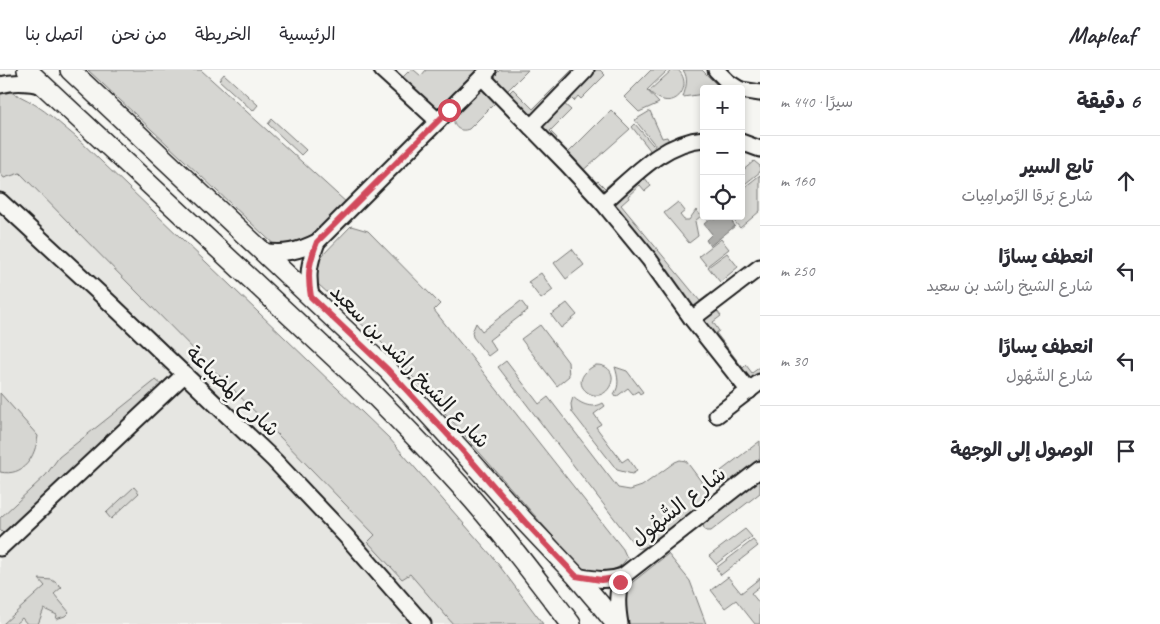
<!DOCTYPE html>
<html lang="ar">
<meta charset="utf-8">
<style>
:root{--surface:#fff;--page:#f7f7f7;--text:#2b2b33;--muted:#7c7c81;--line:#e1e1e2}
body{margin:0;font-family:Caveat,"Playpen Sans Arabic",sans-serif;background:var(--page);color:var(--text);direction:rtl}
.controls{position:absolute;right:15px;top:15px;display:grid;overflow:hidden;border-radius:5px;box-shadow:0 2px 8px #0003}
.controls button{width:45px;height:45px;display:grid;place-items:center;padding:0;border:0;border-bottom:1px solid var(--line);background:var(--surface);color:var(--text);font:25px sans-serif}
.stop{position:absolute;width:15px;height:15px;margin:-11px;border:4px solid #d1495b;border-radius:50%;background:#fff}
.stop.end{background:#d1495b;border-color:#fff;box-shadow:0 1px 5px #0008}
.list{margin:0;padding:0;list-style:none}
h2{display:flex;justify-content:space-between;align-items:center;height:65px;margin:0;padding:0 20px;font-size:21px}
h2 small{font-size:16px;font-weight:400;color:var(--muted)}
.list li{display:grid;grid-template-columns:32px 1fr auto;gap:15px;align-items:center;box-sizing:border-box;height:90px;padding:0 20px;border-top:1px solid var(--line)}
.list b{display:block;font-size:19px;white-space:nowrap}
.list p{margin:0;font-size:16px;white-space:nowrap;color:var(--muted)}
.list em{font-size:16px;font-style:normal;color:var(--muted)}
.icon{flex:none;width:28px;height:28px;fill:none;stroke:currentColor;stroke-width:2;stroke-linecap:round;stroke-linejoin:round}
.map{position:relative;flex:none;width:760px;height:554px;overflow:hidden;direction:ltr}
header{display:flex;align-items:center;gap:30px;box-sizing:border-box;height:70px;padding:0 25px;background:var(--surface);border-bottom:1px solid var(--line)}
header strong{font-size:24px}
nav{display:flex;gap:28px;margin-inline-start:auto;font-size:18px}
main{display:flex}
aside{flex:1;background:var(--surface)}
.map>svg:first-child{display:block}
.built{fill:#e6e6e2}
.green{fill:#d6d6d2;stroke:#797977}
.water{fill:#acaca9;stroke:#727271}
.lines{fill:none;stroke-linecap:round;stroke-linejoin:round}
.minor-casing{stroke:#1c1c1c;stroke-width:19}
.major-casing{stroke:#1c1c1c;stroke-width:22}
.minor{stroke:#f6f6f2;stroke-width:15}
.major{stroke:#f6f6f2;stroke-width:19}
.route{stroke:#d1495b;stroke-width:6}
.labels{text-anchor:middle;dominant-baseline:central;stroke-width:5;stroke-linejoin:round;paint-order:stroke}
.street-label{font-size:21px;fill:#1c1c1c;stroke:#f6f6f2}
</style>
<header>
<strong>Mapleaf</strong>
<nav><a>الرئيسية</a><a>الخريطة</a><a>من نحن</a><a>اتصل بنا</a></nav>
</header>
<main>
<aside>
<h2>6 دقيقة<small>سيرًا · 440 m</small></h2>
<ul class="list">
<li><svg class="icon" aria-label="ahead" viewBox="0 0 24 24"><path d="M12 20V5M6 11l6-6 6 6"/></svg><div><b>تابع السير</b><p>شارع بَرقا الرَّمرامِيات</p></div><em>160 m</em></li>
<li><svg class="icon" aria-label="left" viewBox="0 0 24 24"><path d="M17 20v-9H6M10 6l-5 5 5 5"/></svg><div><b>انعطف يسارًا</b><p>شارع الشيخ راشد بن سعيد</p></div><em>250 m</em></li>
<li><svg class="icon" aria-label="left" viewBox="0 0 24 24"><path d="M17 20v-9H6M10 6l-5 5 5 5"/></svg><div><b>انعطف يسارًا</b><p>شارع السُّهُول</p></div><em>30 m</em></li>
<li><svg class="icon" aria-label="arrive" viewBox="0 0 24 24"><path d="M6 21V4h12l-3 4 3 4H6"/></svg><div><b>الوصول إلى الوجهة</b></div></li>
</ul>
</aside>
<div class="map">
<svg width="760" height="554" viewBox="0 0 760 554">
<rect width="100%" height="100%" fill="#f6f6f2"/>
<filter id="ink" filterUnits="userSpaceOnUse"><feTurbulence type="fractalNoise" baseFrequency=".02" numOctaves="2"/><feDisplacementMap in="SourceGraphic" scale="10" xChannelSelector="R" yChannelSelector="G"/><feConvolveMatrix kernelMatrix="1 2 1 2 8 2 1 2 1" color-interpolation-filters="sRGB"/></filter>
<g filter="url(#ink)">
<!-- built -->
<polygon class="built" points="0,79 484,554 0,554"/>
<!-- green -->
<g class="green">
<polygon points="88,0 201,0 348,134 309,169 281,181"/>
<polygon points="410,0 414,0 421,6 426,0 482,0 445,38 436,38 427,37 408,19 411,15 403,7"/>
<path d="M500 0H528L469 59C459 63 452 56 454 46Z"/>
<polygon points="572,0 579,0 528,50 505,27 513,19 533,39"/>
<polygon points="595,0 600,0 605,5 581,29 578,26 574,31 569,26"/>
<polygon points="651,0 668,0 647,20 659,33 639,42 624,27"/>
<path d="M672 0H678C695 16 673 46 649 21Z"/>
<path d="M683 0H702L721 19H704V24L683 27C686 17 689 9 683 0Z"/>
<polygon points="224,4 258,35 253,41 219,10"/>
<path d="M8 21C37 32 53 48 76 67L389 368 492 486 543 554H453L410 504 402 509 368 472 375 465C258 343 138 224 20 103L4 108 0 103V22Z"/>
<polygon points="562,32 571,40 550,61 557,68 555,71 535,60"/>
<polygon points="611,40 630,59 580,103 564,87"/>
<polygon points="650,41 662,68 667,67 671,76 660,81 635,50"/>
<polygon points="272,49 306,80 301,85 268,54"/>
<polygon points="635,54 658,81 603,127 593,115 598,111 605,118 650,80 632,57"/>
<polygon points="754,91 760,96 760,102 741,117 741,102"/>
<polygon points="760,105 760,141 740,158 730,146 741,146 741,120"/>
<polygon points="645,108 651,116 645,121 640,115 628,126 629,128 621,135 700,231 708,225 712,230 694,244 608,139"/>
<polygon points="678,132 685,141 680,145 684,150 689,150 696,140 701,146 695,151 698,166 689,173 664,143"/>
<path d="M351 156 368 161 440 234 434 240 623 479 627 488C617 504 602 502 585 503L424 319 381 272 318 214 315 205 316 192Z"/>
<polygon points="721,169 729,179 707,196 699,186"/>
<polygon points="572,179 584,195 566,209 554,193"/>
<polygon points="727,183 738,197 720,212 708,197"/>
<polygon points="541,203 553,220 541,229 528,212"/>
<polygon points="521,231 528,240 489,270 496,280 488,286 473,267 472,262 476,253 482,261"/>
<polygon points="567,233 577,245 561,258 551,245"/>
<polygon points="714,237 721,246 713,252 719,261 716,263 743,298 746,295 752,303 760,297 760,306 748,315 699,249"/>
<polygon points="540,255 568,292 569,306 557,316 521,269"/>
<polygon points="506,291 539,334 548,327 618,418 630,420 642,416 675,392 680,390 686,391 712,426 644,478 637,478 498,297"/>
<path d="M596 295C626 295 609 337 587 322 574 312 585 300 596 295Z"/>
<path d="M615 297 627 301 643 322 640 324 638 321 633 324 628 318 616 327 614 324C620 316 618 307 615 297Z"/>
<polygon points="156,310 162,315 4,464 0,460 0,448 46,405 59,387"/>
<path d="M0 323 38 366C35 387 24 407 0 402Z"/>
<path d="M573 327C582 335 593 339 603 333L605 336 594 344 601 354 596 357 622 392 628 388 637 401 632 404 617 400 572 342 571 334Z"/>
<polygon points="760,371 760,389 722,419 713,407"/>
<polygon points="760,408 760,423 711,461 707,461 704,459 703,453"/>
<polygon points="134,417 139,423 111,449 106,443"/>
<polygon points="745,459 752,467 716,494 709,486"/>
<polygon points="753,470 758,476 721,505 716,498"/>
<polygon points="668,484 690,511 706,554 626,554 624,519"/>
<polygon points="728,507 741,523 760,508 760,516 751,523 760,534 760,554 755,554 736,530 725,538 711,520"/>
<polygon points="39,509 52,510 62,517 54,524 69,542 65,546 56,549 57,545 44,539 38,554 27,554 22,548 15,554 3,554 45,516"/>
</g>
<!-- water -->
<polygon class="water" points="717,146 728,146 735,156 710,176 706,170 712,164 704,154 712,147 715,150 718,147"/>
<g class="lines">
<!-- minor casing -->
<g class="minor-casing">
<g id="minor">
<polyline points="382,0 438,51"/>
<polyline points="716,0 728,12 739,19"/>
<polyline points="482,7 566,93 603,133 649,189 692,249 749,321"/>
<path d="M0 15C15 11 29 12 44 16"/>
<polyline points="741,20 760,23"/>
<polyline points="531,57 586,0"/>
<polyline points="741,72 760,79"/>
<polyline points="0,131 110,233 274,390 345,465 423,554"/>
<path d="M603 133C632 108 663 72 704 69"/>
<path d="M263 181C283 185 299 181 317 172L488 1"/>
<path d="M311 227C307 204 309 193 317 172"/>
<polyline points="692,249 760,197"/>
<polyline points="717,345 760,312"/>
<polyline points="0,478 185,304"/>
<path d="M576 506C593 509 607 512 623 506L760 399"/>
<path d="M620 554C617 537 616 522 623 506"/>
</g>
</g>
<!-- major casing -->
<g class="major-casing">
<g id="major">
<path d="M27 0 362 313C400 351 437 389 472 429 507 469 539 512 571 554"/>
<polyline points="70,0 388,300 461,380 525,452 576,506 599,533 616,554"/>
</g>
</g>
<!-- minor -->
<use href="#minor" class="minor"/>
<!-- major -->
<use href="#major" class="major"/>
</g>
</g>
<g class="lines" filter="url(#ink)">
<!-- route -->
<path class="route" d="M449 40 317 172C309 193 307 204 311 227L388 300 462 380 525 452 576 506 601 510 616 508 623 506 620 512"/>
</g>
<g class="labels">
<!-- street labels -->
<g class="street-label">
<text transform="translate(410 296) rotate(46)">شارع الشيخ راشد بن سعيد</text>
<text transform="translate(233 321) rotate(44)">شارع المِضباعة</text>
<text transform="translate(678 436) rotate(-38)">شارع السُّهُول</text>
</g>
</g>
</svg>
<div class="controls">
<button>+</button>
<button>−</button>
<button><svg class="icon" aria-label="locate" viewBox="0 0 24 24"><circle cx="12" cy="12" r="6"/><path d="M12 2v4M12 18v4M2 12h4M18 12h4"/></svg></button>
</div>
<div class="stop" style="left:449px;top:40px"></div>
<div class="stop end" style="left:620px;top:512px"></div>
</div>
</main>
